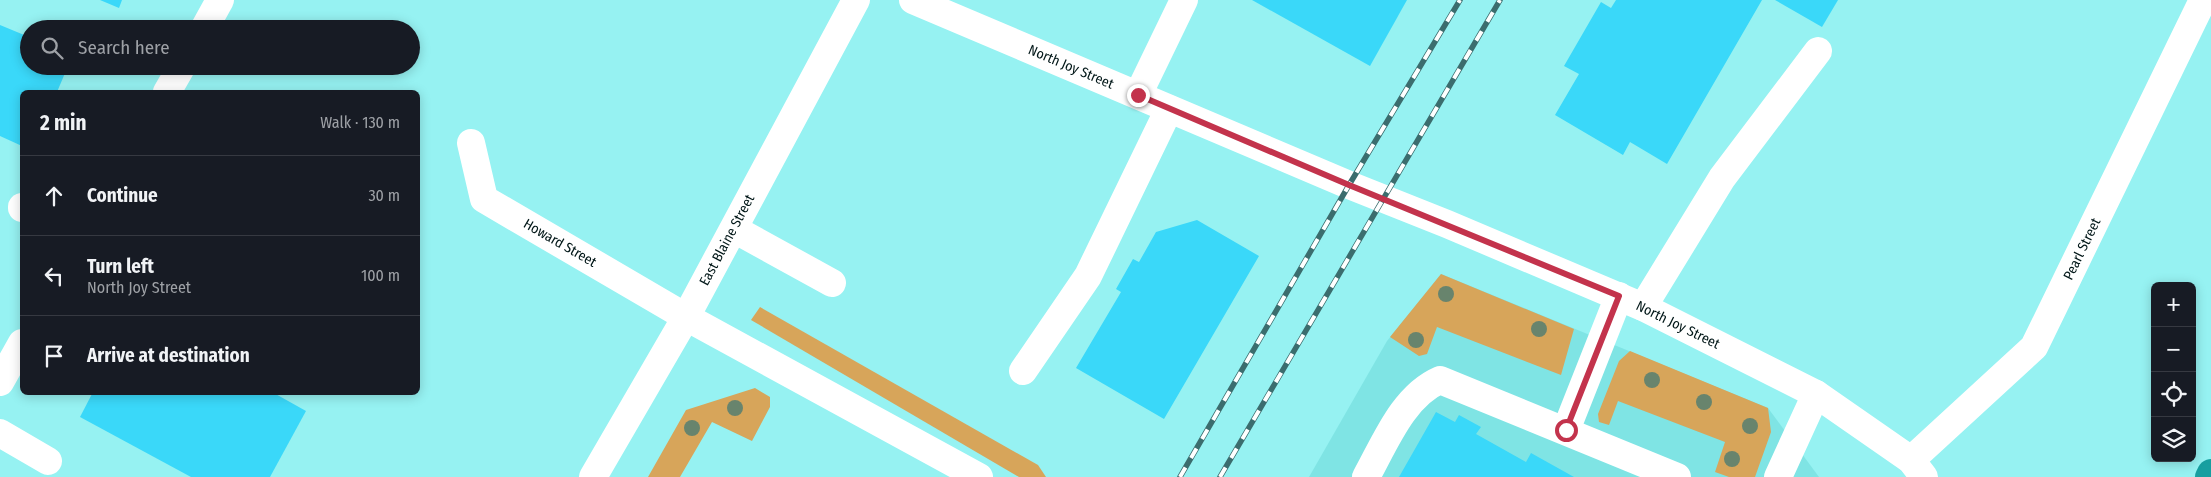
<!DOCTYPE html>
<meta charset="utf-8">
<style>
:root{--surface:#171b24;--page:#20242c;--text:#f1f3f6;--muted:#9ea1a6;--line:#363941}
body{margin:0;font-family:"Fira Sans Condensed",sans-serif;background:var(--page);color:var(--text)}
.controls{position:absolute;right:15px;bottom:15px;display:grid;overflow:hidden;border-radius:8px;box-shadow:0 2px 12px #0003}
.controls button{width:45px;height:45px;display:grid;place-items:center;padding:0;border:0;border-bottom:1px solid var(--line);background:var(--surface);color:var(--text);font:25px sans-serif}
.stop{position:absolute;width:15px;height:15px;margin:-11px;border:4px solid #c3334c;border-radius:50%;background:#fff}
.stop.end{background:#c3334c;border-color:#fff;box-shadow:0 1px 5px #0008}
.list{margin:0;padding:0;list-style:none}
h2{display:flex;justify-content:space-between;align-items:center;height:65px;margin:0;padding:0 20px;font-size:21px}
h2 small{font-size:16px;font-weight:400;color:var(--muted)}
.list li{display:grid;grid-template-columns:32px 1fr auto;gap:15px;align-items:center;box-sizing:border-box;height:80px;padding:0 20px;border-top:1px solid var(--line)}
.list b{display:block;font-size:19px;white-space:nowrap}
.list p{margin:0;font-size:16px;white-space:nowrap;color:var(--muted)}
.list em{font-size:16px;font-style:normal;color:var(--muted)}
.icon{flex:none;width:28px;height:28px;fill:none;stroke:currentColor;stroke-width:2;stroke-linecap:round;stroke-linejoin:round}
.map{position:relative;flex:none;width:2211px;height:477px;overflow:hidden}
.search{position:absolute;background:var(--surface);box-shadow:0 2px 12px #0003;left:20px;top:20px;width:400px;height:55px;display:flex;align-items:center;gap:12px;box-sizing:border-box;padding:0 18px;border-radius:28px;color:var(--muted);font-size:19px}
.panel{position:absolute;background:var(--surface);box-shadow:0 2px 12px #0003;left:20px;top:90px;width:400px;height:305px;border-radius:8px}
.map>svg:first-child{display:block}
.built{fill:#7fe4e4}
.green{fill:#d7a55a}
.building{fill:#3ad8f9}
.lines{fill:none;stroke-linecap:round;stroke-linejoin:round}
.minor{stroke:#fff;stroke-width:28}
.highway{stroke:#179fa0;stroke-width:28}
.rail-casing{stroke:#3b6d6e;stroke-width:5.5}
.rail{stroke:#fff;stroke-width:4;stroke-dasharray:11;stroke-linecap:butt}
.tree{fill:#68846d}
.route{stroke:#c3334c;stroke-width:6}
.labels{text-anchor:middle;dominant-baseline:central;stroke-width:5;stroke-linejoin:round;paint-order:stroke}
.street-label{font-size:14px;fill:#001617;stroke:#fff}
</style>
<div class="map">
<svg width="2211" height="477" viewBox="0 0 2211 477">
<rect width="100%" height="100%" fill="#96f2f2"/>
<!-- built -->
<polygon class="built" points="1441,274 1768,408 1819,477 1309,477 1387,341"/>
<!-- green -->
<g class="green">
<polygon points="1441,274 1574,329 1561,375 1437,327 1427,354 1419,356 1390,337"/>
<polygon points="760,307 1038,465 1046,477 1019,477 751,320"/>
<polygon points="1630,351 1768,408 1771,432 1755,477 1729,477 1715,472 1725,442 1618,401 1609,425 1599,422 1598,414 1619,361"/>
<polygon points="755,388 770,397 770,407 752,441 712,422 680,477 648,477 686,410"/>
</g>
<!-- building -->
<g class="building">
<polygon points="100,0 122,0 119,8"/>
<polygon points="1252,0 1407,0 1370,66"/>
<polygon points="1616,0 1762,0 1667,164 1630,142 1623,155 1555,115 1579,74 1564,66 1601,2 1611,8"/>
<polygon points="1775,0 1838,0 1822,27"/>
<polygon points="0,25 29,37 29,66 68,66 57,92 22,92 22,146 0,136"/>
<polygon points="1197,220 1259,256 1164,419 1076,368 1121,292 1116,289 1133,259 1139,262 1156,232"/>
<polygon points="93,392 272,392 306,411 270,477 191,477 80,417"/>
<polygon points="1436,412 1455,422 1459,415 1481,427 1476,434 1526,462 1531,453 1574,477 1399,477"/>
</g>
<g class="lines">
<!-- minor -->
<g class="minor">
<polyline points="913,0 1349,185 1447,224 1643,307 1816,394 1911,460 1924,477"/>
<polyline points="204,29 220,0"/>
<polyline points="167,92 182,66"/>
<polyline points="1138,95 1184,0"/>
<polyline points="471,143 484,199 686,317 979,477"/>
<polyline points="22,207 22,208"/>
<polyline points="734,229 832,283"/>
<polyline points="1643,307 1722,178 1818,51"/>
<polyline points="1023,371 1088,276 1169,109"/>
<polyline points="0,382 22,343"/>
<polyline points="1566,430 1619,296"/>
<polyline points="0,433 48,461"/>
<polyline points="1911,460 2034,347 2203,0"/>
<polyline points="593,477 686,317 856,0"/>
<path d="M1366 477C1385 443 1403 396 1440 380L1677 477"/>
<polyline points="1778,477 1816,394"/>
</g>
<!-- highway -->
<polyline class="highway" points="2209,477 2211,473"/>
<!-- rail casing -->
<g class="rail-casing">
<g id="rail">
<polyline points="1180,477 1349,185 1460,0"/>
<polyline points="1220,477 1500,0"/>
</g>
</g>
<!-- rail -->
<use href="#rail" class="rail"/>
</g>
<!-- trees -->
<g class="tree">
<circle cx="1446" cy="294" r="8"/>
<circle cx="1539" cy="329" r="8"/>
<circle cx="1416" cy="340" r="8"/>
<circle cx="1652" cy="380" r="8"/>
<circle cx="1704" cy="402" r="8"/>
<circle cx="735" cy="408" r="8"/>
<circle cx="1750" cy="426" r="8"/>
<circle cx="692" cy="428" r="8"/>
<circle cx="1732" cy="459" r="8"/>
</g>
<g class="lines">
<!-- route -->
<polyline class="route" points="1138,95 1349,185 1619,296 1566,430"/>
</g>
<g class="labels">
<!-- street labels -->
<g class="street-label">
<text transform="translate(1071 67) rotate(23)">North Joy Street</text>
<text transform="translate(727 240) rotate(-62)">East Blaine Street</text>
<text transform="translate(560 243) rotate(30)">Howard Street</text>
<text transform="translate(2082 249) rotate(-64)">Pearl Street</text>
<text transform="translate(1678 325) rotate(26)">North Joy Street</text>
</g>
</g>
</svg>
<div class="controls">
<button>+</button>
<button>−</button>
<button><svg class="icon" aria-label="locate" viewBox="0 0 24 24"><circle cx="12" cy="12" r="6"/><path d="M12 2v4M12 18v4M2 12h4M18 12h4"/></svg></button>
<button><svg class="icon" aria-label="layers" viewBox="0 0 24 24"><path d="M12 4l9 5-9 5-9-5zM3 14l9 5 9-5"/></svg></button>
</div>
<div class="stop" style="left:1566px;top:430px"></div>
<div class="stop end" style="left:1138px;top:95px"></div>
<div class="search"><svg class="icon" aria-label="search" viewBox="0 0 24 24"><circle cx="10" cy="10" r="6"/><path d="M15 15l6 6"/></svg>Search here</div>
<section class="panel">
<h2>2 min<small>Walk · 130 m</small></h2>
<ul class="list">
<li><svg class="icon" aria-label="ahead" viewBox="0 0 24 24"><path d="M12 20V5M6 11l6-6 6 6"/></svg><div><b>Continue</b></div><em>30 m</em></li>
<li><svg class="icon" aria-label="left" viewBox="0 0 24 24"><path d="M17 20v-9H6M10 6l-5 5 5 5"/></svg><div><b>Turn left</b><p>North Joy Street</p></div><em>100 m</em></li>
<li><svg class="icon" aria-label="arrive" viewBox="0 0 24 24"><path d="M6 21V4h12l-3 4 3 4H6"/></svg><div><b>Arrive at destination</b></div></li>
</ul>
</section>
</div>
